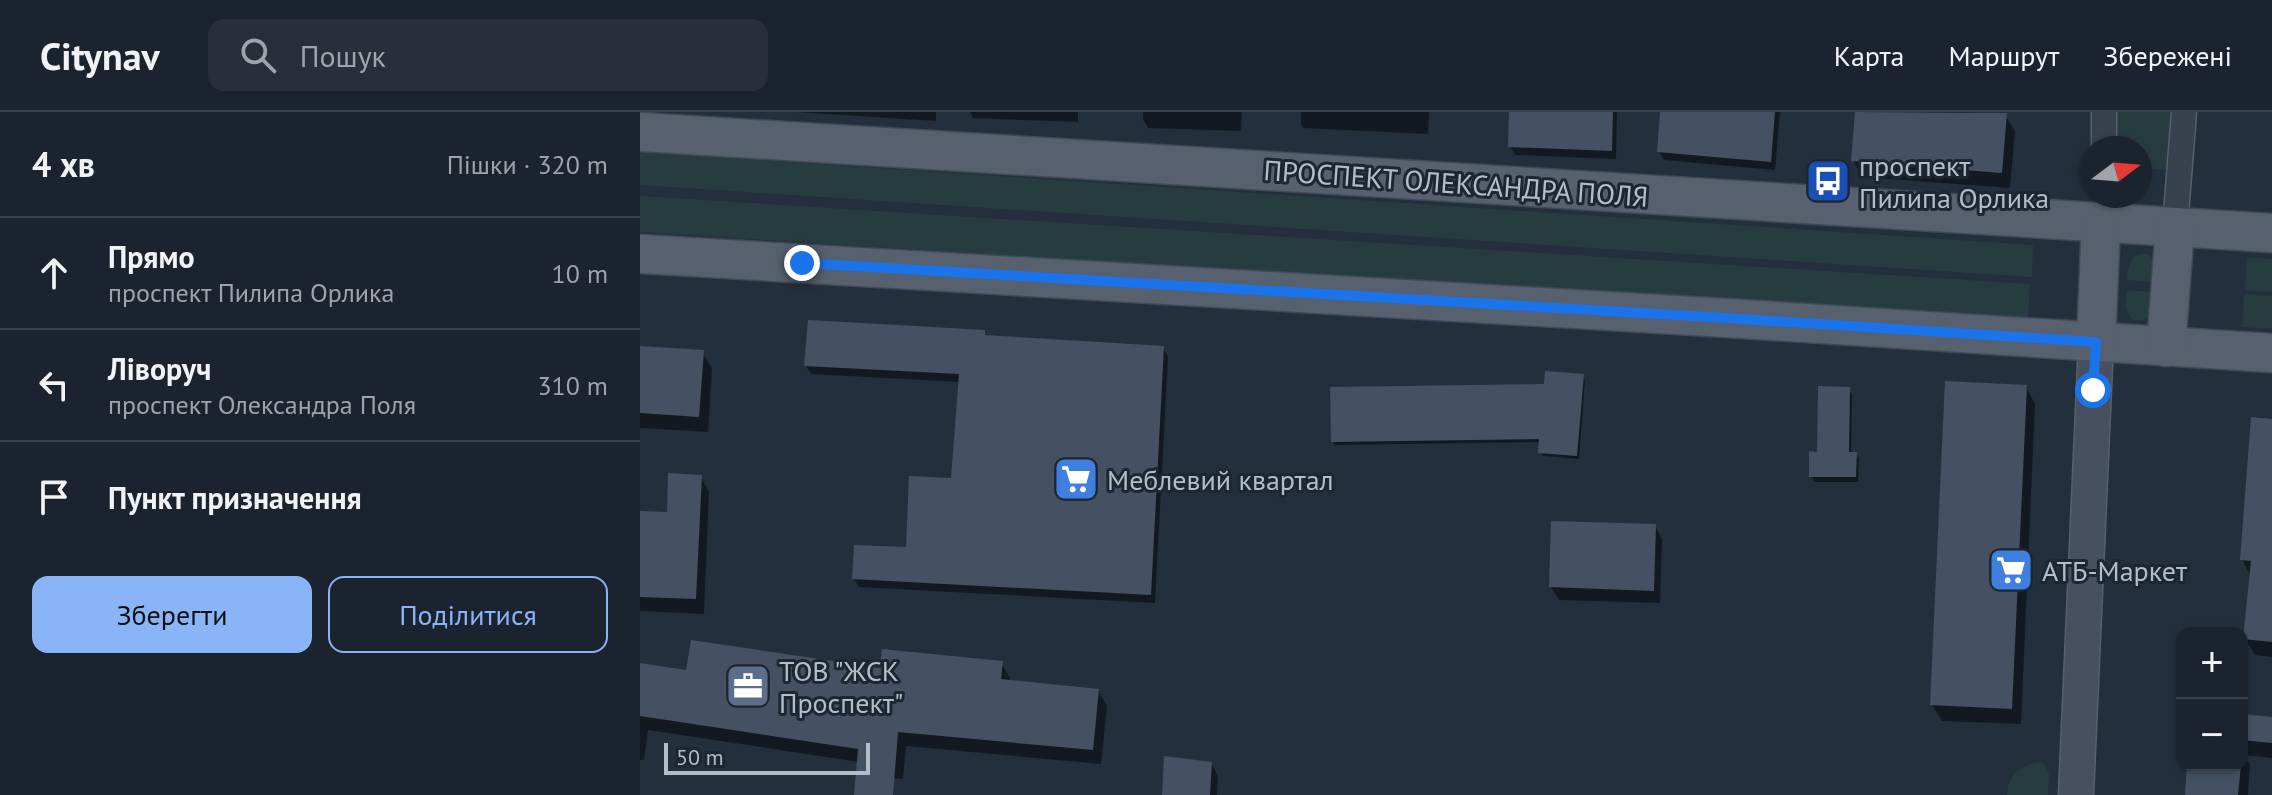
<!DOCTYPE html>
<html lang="uk">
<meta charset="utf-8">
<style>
:root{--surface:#1b232e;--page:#282f3a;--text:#f1f3f6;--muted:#a0a4aa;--line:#39404a;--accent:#8ab4f8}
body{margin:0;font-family:"PT Sans",sans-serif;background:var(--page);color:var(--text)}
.controls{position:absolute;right:24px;bottom:24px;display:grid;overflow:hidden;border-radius:16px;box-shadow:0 2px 6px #0004}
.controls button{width:72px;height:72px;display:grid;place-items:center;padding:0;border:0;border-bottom:2px solid var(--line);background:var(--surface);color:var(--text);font:40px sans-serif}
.compass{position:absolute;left:1440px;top:24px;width:72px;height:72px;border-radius:50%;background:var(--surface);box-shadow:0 2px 6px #0004;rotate:74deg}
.scale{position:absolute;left:24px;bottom:20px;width:206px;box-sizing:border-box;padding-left:8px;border:4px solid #b4bcc9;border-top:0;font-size:22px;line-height:28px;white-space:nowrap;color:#b4bcc9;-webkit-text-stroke:6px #1d2633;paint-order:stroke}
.stop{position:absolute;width:24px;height:24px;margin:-18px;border:6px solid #1a73e8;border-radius:50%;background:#fff}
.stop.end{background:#1a73e8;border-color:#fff;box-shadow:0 2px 8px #0008}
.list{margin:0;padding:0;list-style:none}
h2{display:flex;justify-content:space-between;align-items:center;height:104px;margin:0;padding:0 32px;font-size:34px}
h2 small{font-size:26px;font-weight:400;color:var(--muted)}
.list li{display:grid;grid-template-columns:52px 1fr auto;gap:24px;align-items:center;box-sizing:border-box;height:112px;padding:0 32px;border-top:2px solid var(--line)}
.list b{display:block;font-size:30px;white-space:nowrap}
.list p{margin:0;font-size:26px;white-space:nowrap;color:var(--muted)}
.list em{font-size:26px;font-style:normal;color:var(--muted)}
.actions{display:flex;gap:16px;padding:24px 32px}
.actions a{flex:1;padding:18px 0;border:2px solid var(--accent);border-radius:16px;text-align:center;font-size:28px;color:var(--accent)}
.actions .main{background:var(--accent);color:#111}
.icon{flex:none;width:44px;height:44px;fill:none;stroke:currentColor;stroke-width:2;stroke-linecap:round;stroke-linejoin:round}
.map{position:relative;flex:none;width:1632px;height:683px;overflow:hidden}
header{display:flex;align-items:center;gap:48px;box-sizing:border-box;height:112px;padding:0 40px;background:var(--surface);border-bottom:2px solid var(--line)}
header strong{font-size:38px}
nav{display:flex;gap:44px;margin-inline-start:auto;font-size:28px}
.search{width:560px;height:72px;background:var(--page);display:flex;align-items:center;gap:20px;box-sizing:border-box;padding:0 28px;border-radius:16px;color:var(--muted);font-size:30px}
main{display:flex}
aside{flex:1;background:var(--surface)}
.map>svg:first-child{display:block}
.green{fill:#263c3f}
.shadow{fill:#0007}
.building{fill:#455162}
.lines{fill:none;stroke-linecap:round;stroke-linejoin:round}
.minor-casing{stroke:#565f6c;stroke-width:27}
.secondary-casing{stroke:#565f6c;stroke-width:37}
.primary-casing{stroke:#414a57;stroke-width:41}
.minor{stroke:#38414e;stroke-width:24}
.secondary{stroke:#465061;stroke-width:34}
.primary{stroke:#56606e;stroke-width:38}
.route{stroke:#1a73e8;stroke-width:10}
.labels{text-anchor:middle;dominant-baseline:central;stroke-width:6;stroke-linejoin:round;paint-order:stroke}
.poi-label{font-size:28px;fill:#b4bcc9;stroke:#1d2633;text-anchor:start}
.street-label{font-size:28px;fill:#b4bcc9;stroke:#1d2633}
</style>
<header>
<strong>Citynav</strong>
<div class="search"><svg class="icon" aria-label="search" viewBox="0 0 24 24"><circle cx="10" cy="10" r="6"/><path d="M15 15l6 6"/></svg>Пошук</div>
<nav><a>Карта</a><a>Маршрут</a><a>Збережені</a></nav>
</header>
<main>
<aside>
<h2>4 хв<small>Пішки · 320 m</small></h2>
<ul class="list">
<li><svg class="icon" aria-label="ahead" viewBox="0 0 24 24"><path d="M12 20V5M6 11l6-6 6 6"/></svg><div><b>Прямо</b><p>проспект Пилипа Орлика</p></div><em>10 m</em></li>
<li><svg class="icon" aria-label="left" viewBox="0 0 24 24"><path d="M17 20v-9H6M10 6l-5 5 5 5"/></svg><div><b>Ліворуч</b><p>проспект Олександра Поля</p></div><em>310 m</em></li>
<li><svg class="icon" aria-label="arrive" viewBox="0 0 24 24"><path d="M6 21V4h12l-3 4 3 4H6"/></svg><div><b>Пункт призначення</b></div></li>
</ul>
<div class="actions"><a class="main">Зберегти</a><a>Поділитися</a></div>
</aside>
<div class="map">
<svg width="1632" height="683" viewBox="0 0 1632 683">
<rect width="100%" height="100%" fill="#242f3e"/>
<!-- green -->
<g class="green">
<polygon points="1474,0 1534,0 1530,58 1500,56 1500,36 1474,36"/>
<polygon points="0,40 1393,133 1392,165 0,73"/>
<polygon points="0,84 1390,172 1388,208 0,120"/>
<path d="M1504 141 1509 143 1515 149V170L1487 168C1489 155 1488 143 1504 141Z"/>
<polygon points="1607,145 1632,147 1632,180 1605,178"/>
<path d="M1487 178 1514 180 1510 204 1502 209 1494 208C1483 200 1486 190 1487 178Z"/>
<polygon points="1604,182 1632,184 1632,217 1602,215"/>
<path d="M1399 650 1404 652 1409 662 1408 683H1367C1368 662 1379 654 1399 650Z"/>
</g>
<!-- shadow -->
<g class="shadow">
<polygon points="156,0 296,0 296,9"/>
<polygon points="330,0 438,0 438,10 333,6"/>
<polygon points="503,0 602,0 601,19 508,16 503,7"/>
<polygon points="661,0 789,0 788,22 663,16 661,13"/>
<polygon points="871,0 977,0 976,47 875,43 870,34"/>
<polygon points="1022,0 1140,0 1135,58 1024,48 1019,39"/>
<polygon points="1217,0 1324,0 1365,3 1375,19 1370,76 1222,65 1213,48"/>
<polygon points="344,220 347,225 523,236 528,245 515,491 219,475 214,467 268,437 313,369 320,270 171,262 166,254"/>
<polygon points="0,236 62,240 72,256 68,320 0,316"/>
<polygon points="942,264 945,268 939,347 903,344 900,340 901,330 695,333 693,330"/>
<polygon points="1386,275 1395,292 1381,612 1302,609 1292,593"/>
<polygon points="1208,277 1212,282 1211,342 1216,342 1219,347 1218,370 1174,370 1171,364 1179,342"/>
<polygon points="1632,309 1632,545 1615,543 1605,527 1611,464 1602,448"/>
<polygon points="61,365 69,380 64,502 0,499 0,401 29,402"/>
<polygon points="1015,414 1022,427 1020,491 919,488 911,475"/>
<polygon points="361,551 370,566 370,570 458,578 467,594 461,652 266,634 263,667 244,665 244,683 216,683 219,650 8,618 4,648 0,648 0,553 48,560 242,559"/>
<polygon points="1602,604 1632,607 1632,646 1604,643 1610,653 1608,683 1547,683 1549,653 1602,653"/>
<polygon points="571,651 578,664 577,683 524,683"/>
</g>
<!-- building -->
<g class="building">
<polygon points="869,0 973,0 972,39 868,35"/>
<polygon points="1020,0 1135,0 1131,50 1017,40"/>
<polygon points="1215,0 1367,1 1362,61 1211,49"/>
<polygon points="168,208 345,218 345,223 524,234 511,483 212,467 214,433 266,435 269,364 311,366 319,262 164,254"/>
<polygon points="0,234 64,238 59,305 0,301"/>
<polygon points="905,259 944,262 937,344 898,341 899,327 691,330 690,275 904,272"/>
<polygon points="1305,269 1387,273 1372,597 1290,593"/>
<polygon points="1178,274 1210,275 1209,340 1217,340 1216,365 1169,365 1169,339 1177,340"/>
<polygon points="1611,305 1632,307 1632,530 1603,527 1611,449 1600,448"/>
<polygon points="28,361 62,363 56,487 0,485 0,399 27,400"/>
<polygon points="911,409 1016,412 1014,479 909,475"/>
<polygon points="51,528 240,556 242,537 363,549 361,567 459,577 453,638 258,620 253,683 214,683 218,637 0,604 0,551 46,558"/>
<polygon points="1602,602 1632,605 1632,631 1602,628"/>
<polygon points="524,644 572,650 570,683 522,683"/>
<polygon points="1547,653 1601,653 1598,683 1545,683"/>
</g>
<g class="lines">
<!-- minor casing -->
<g class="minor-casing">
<g id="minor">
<polyline points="1464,36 1464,0"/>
<polyline points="1535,115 1544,0"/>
</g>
</g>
<!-- secondary casing -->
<g class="secondary-casing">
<polyline id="secondary" points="1436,683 1456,230"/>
</g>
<!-- primary casing -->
<g class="primary-casing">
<g id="primary">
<polyline points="0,20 1632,121"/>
<polyline points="0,142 1087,206 1632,241"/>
<polyline points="1456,230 1461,111"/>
<polyline points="1526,235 1535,115"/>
</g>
</g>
<!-- minor -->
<use href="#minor" class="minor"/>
<!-- secondary -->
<use href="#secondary" class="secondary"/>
<!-- primary -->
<use href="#primary" class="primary"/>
</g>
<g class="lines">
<!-- route -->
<polyline class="route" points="162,151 1087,206 1456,230 1453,278"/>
</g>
<!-- icons -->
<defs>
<g id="bus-square" transform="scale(2.3)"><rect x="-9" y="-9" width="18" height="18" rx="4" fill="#1a4fb4" stroke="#1d2633"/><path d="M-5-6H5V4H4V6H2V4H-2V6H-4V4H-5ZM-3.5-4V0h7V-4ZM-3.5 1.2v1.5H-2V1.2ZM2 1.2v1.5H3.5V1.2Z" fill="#fff"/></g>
<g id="supermarket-square" transform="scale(2.3)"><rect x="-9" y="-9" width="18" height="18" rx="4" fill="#3f7fe0" stroke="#1d2633"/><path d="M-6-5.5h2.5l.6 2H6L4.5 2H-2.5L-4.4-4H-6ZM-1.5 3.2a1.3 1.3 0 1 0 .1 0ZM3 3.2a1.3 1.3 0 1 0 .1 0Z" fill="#fff"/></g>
<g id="office-square" transform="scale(2.3)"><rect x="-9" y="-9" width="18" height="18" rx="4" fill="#5c6f8a" stroke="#1d2633"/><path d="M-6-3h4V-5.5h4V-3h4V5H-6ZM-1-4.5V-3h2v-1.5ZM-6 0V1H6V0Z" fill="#fff"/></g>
</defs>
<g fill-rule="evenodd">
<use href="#bus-square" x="1188" y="69"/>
<use href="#supermarket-square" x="436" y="367"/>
<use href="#supermarket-square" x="1371" y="458"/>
<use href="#office-square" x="108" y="574"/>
</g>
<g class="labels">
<!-- poi labels -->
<g class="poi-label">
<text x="1219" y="53">проспект<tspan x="1219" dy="32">Пилипа Орлика</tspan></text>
<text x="467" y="367">Меблевий квартал</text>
<text x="1402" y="458">АТБ-Маркет</text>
<text x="139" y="558">ТОВ "ЖСК<tspan x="139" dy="32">Проспект"</tspan></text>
</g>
<!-- street labels -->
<g class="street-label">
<text transform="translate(816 71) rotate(4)">ПРОСПЕКТ ОЛЕКСАНДРА ПОЛЯ</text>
</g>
</g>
</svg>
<div class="controls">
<button>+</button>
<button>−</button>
</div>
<svg class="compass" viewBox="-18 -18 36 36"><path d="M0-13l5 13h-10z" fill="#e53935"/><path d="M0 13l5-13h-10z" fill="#a0a4aa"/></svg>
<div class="scale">50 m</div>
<div class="stop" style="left:1453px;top:278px"></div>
<div class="stop end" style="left:162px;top:151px"></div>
</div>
</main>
